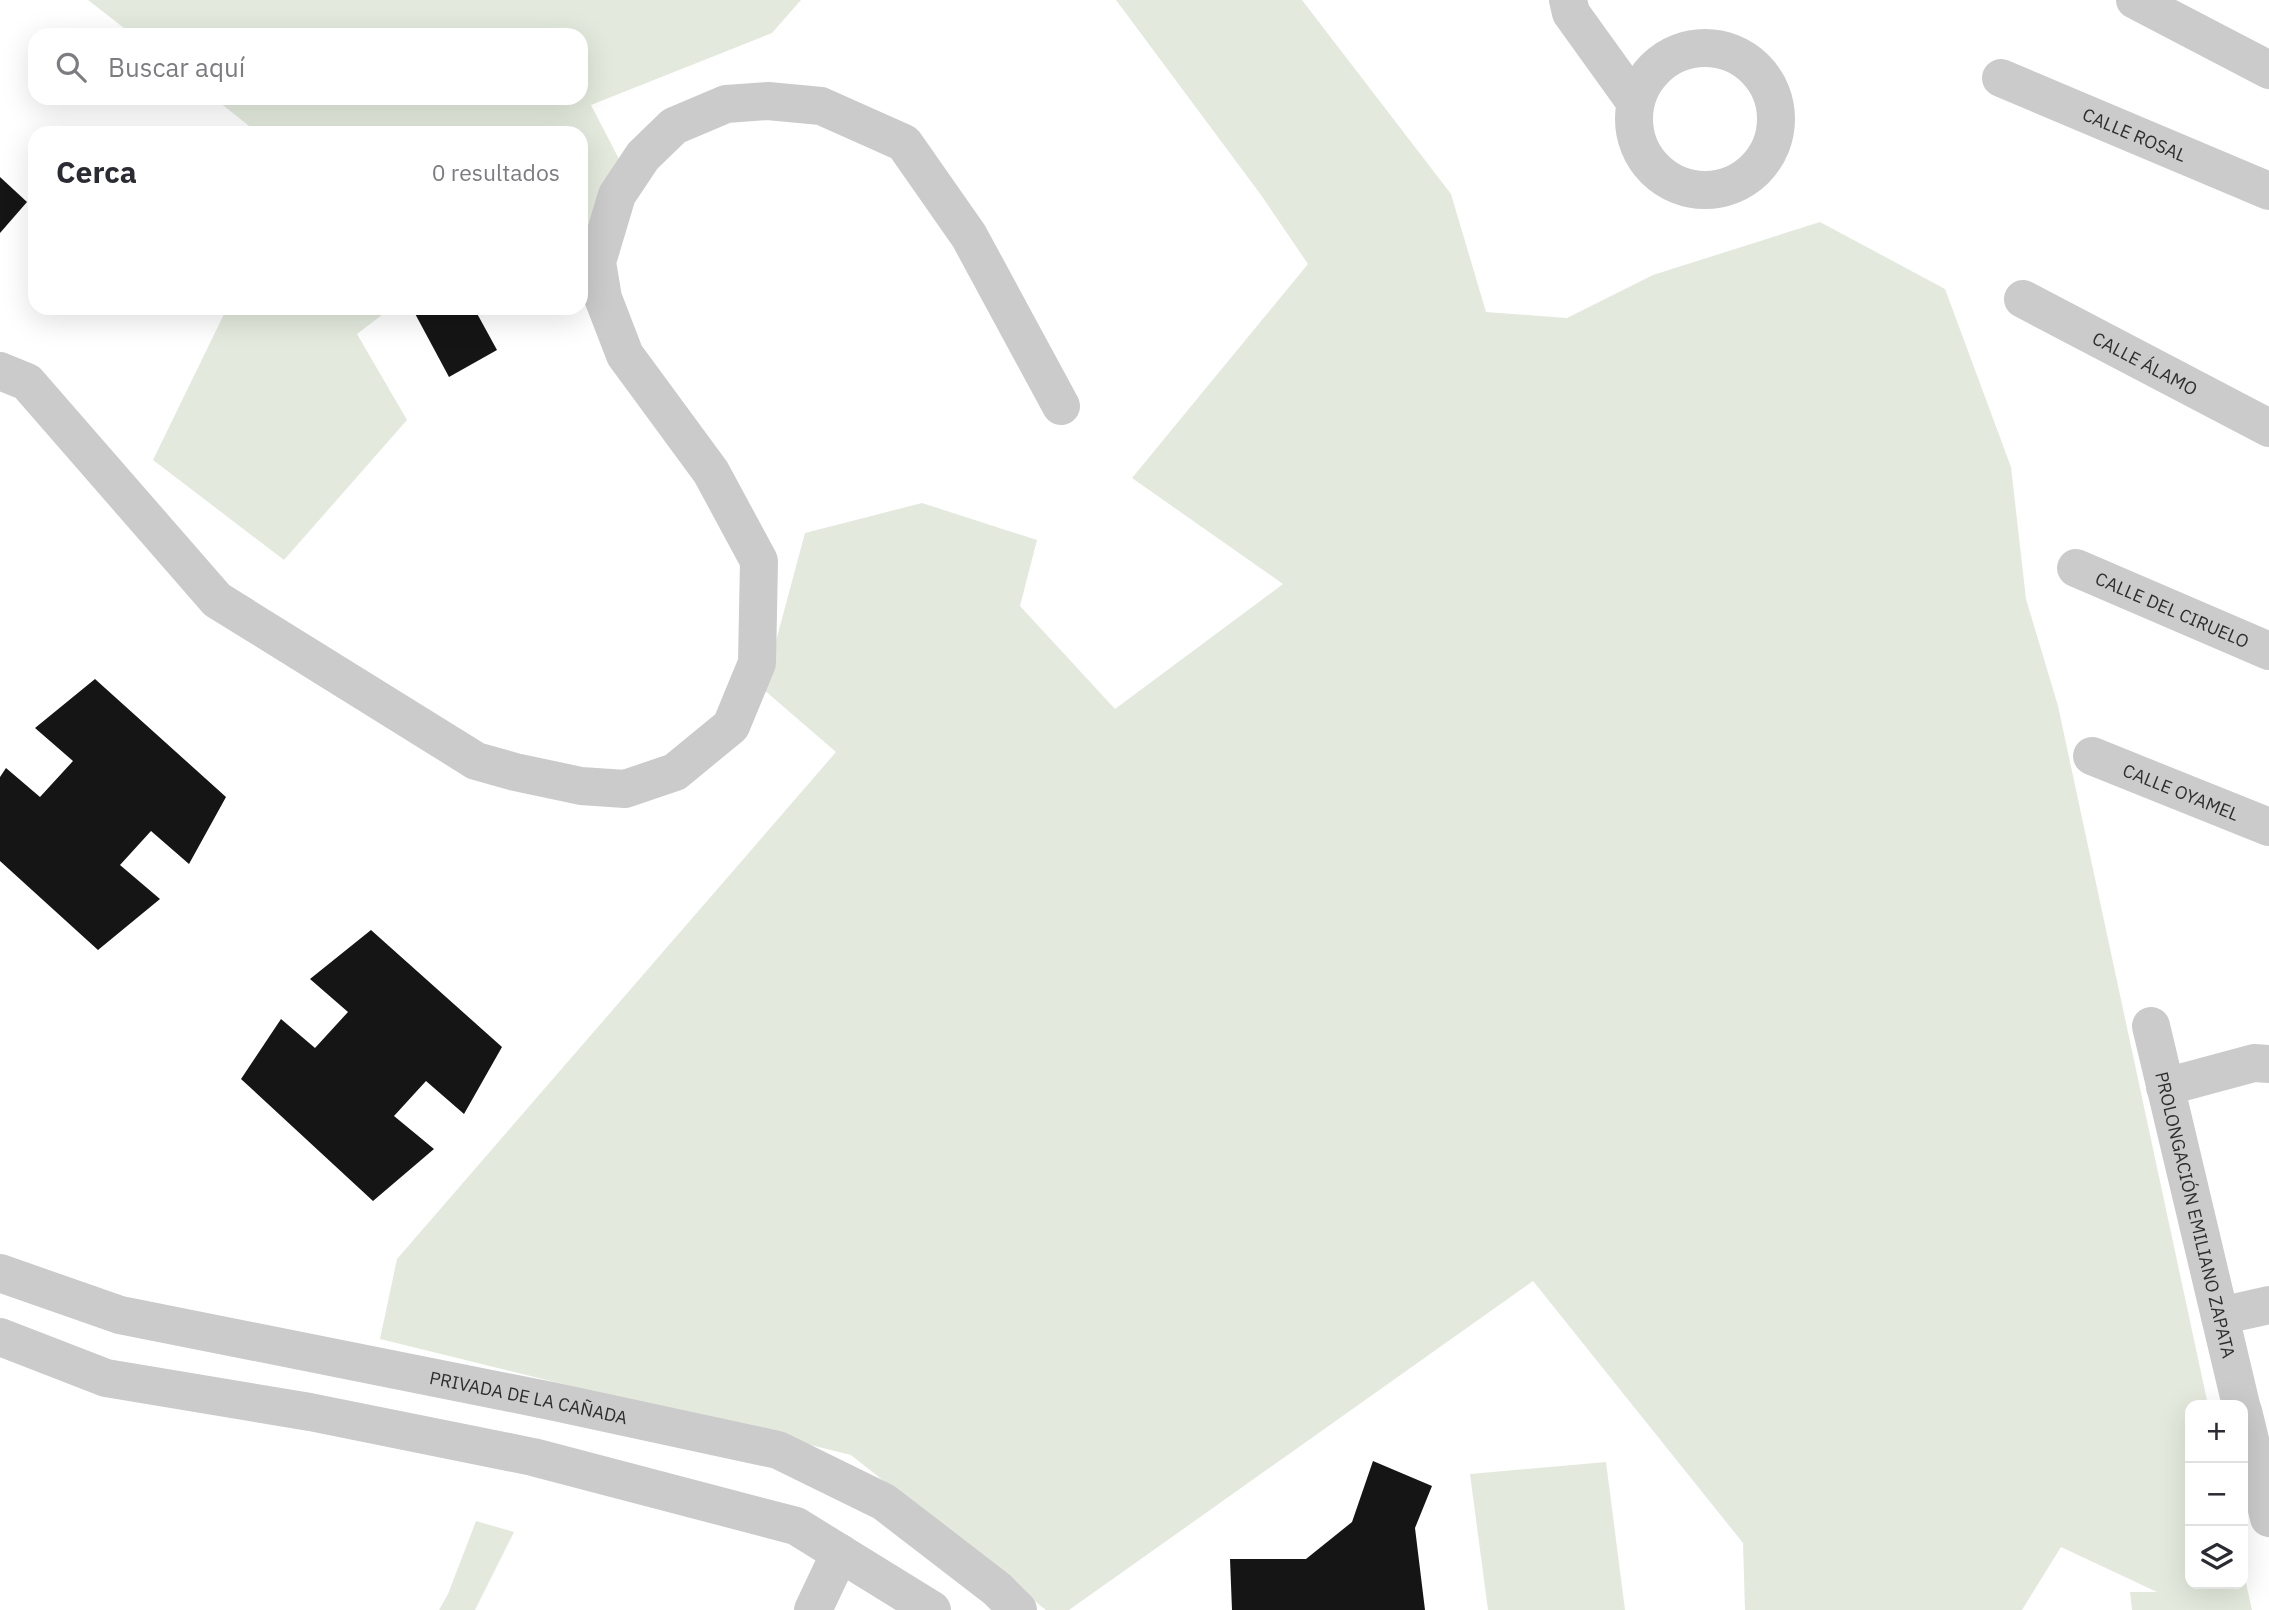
<!DOCTYPE html>
<html lang="es">
<meta charset="utf-8">
<style>
:root{--surface:#fff;--page:#f2f2f3;--text:#2b2b33;--muted:#7c7c81;--line:#e1e1e2}
body{margin:0;font-family:"IBM Plex Sans",sans-serif;background:var(--page);color:var(--text)}
.controls{position:absolute;right:21px;bottom:21px;display:grid;overflow:hidden;border-radius:14px;box-shadow:0 7px 28px #0002}
.controls button{width:63px;height:63px;display:grid;place-items:center;padding:0;border:0;border-bottom:2px solid var(--line);background:var(--surface);color:var(--text);font:35px sans-serif}
.list{margin:0;padding:0;list-style:none}
h2{display:flex;justify-content:space-between;align-items:center;height:91px;margin:0;padding:0 28px;font-size:30px}
h2 small{font-size:23px;font-weight:400;color:var(--muted)}
.icon{flex:none;width:38px;height:38px;fill:none;stroke:currentColor;stroke-width:2;stroke-linecap:round;stroke-linejoin:round}
.map{position:relative;flex:none;width:2269px;height:1610px;overflow:hidden}
.search{position:absolute;background:var(--surface);box-shadow:0 7px 28px #0002;left:28px;top:28px;width:560px;height:77px;display:flex;align-items:center;gap:18px;box-sizing:border-box;padding:0 24px;border-radius:21px;color:var(--muted);font-size:26px}
.panel{position:absolute;background:var(--surface);box-shadow:0 7px 28px #0002;left:28px;top:126px;width:560px;height:189px;border-radius:21px}
.map>svg:first-child{display:block}
.green{fill:#e3eadd}
.building{fill:#151515}
.lines{fill:none;stroke-linecap:round;stroke-linejoin:round}
.minor{stroke:#cbcbcb;stroke-width:38}
.labels{text-anchor:middle;dominant-baseline:central;stroke-width:7;stroke-linejoin:round;paint-order:stroke}
.street-label{font-size:18px;fill:#2e2e2e;stroke:#fff}
</style>
<div class="map">
<svg width="2269" height="1610" viewBox="0 0 2269 1610">
<rect width="100%" height="100%" fill="#fff"/>
<!-- green -->
<g class="green">
<polygon points="88,0 801,0 772,33 591,105 619,159 581,244 581,133 258,133 214,98 581,98 581,35 133,35"/>
<polygon points="1116,0 1302,0 1451,194 1486,312 1567,318 1653,275 1820,222 1945,289 2011,467 2026,599 2058,706 2208,1405 2190,1405 2190,1584 2243,1584 2243,1569 2252,1610 2132,1610 2130,1592 2157,1592 2061,1547 2022,1610 1745,1610 1743,1543 1533,1281 1069,1610 1046,1610 851,1455 380,1339 397,1259 836,752 763,689 805,533 922,503 1037,540 1020,606 1115,709 1283,584 1132,478 1308,264 1261,195"/>
<polygon points="227,308 391,308 357,334 407,420 284,560 153,460"/>
<polygon points="1606,1462 1625,1610 1488,1610 1470,1474"/>
<polygon points="476,1521 514,1532 475,1610 439,1610 448,1594"/>
</g>
<!-- building -->
<g class="building">
<polygon points="0,177 27,202 0,233"/>
<polygon points="412,308 474,308 497,350 449,377"/>
<polygon points="95,679 226,797 189,864 151,831 120,865 160,899 98,950 0,861 0,777 6,768 40,797 73,761 35,728"/>
<polygon points="371,930 502,1047 464,1114 426,1081 394,1116 434,1149 373,1201 241,1079 281,1019 315,1048 348,1012 310,979"/>
<polygon points="1373,1461 1432,1486 1415,1528 1425,1610 1232,1610 1230,1559 1306,1559 1352,1522"/>
</g>
<g class="lines">
<!-- minor -->
<g class="minor">
<polyline points="1568,0 1571,13 1635,102"/>
<polyline points="2135,0 2269,70"/>
<circle cx="1705" cy="119" r="71"/>
<path id="s1" d="M2001 78 2269 191"/>
<path id="s2" d="M2023 299 2269 428"/>
<polyline points="0,371 27,382 217,600 476,761 515,772 581,786 625,789 675,772 731,726 757,663 759,561 711,472 625,355 603,298 597,262 617,195 643,156 674,126 726,104 768,101 821,106 904,143 969,236 1061,406"/>
<path id="s3" d="M2076 568 2269 651"/>
<path id="s4" d="M2092 756 2269 827"/>
<path id="s5" d="M2151 1026 2241 1405"/>
<polyline points="2165,1087 2254,1063 2269,1064"/>
<path id="s6" d="M0 1273 120 1315 551 1401 778 1450 884 1502 997 1589 1018 1610"/>
<polyline points="2220,1316 2269,1305"/>
<polyline points="0,1337 106,1378 310,1412 533,1457 796,1526 932,1610"/>
<polyline points="2243,1411 2269,1518"/>
<polyline points="813,1610 840,1553"/>
</g>
</g>
<g class="labels">
<!-- street labels -->
<g class="street-label">
<text stroke="none"><textPath href="#s1" startOffset="145">CALLE ROSAL</textPath></text>
<text stroke="none"><textPath href="#s2" startOffset="138">CALLE ÁLAMO</textPath></text>
<text stroke="none"><textPath href="#s3" startOffset="105">CALLE DEL CIRUELO</textPath></text>
<text stroke="none"><textPath href="#s4" startOffset="96">CALLE OYAMEL</textPath></text>
<text stroke="none"><textPath href="#s5" startOffset="194">PROLONGACIÓN EMILIANO ZAPATA</textPath></text>
<text stroke="none"><textPath href="#s6" startOffset="544">PRIVADA DE LA CAÑADA</textPath></text>
</g>
</g>
</svg>
<div class="controls">
<button>+</button>
<button>−</button>
<button><svg class="icon" aria-label="layers" viewBox="0 0 24 24"><path d="M12 4l9 5-9 5-9-5zM3 14l9 5 9-5"/></svg></button>
</div>
<div class="search"><svg class="icon" aria-label="search" viewBox="0 0 24 24"><circle cx="10" cy="10" r="6"/><path d="M15 15l6 6"/></svg>Buscar aquí</div>
<section class="panel">
<h2>Cerca<small>0 resultados</small></h2>
<ul class="list">
</ul>
</section>
</div>
